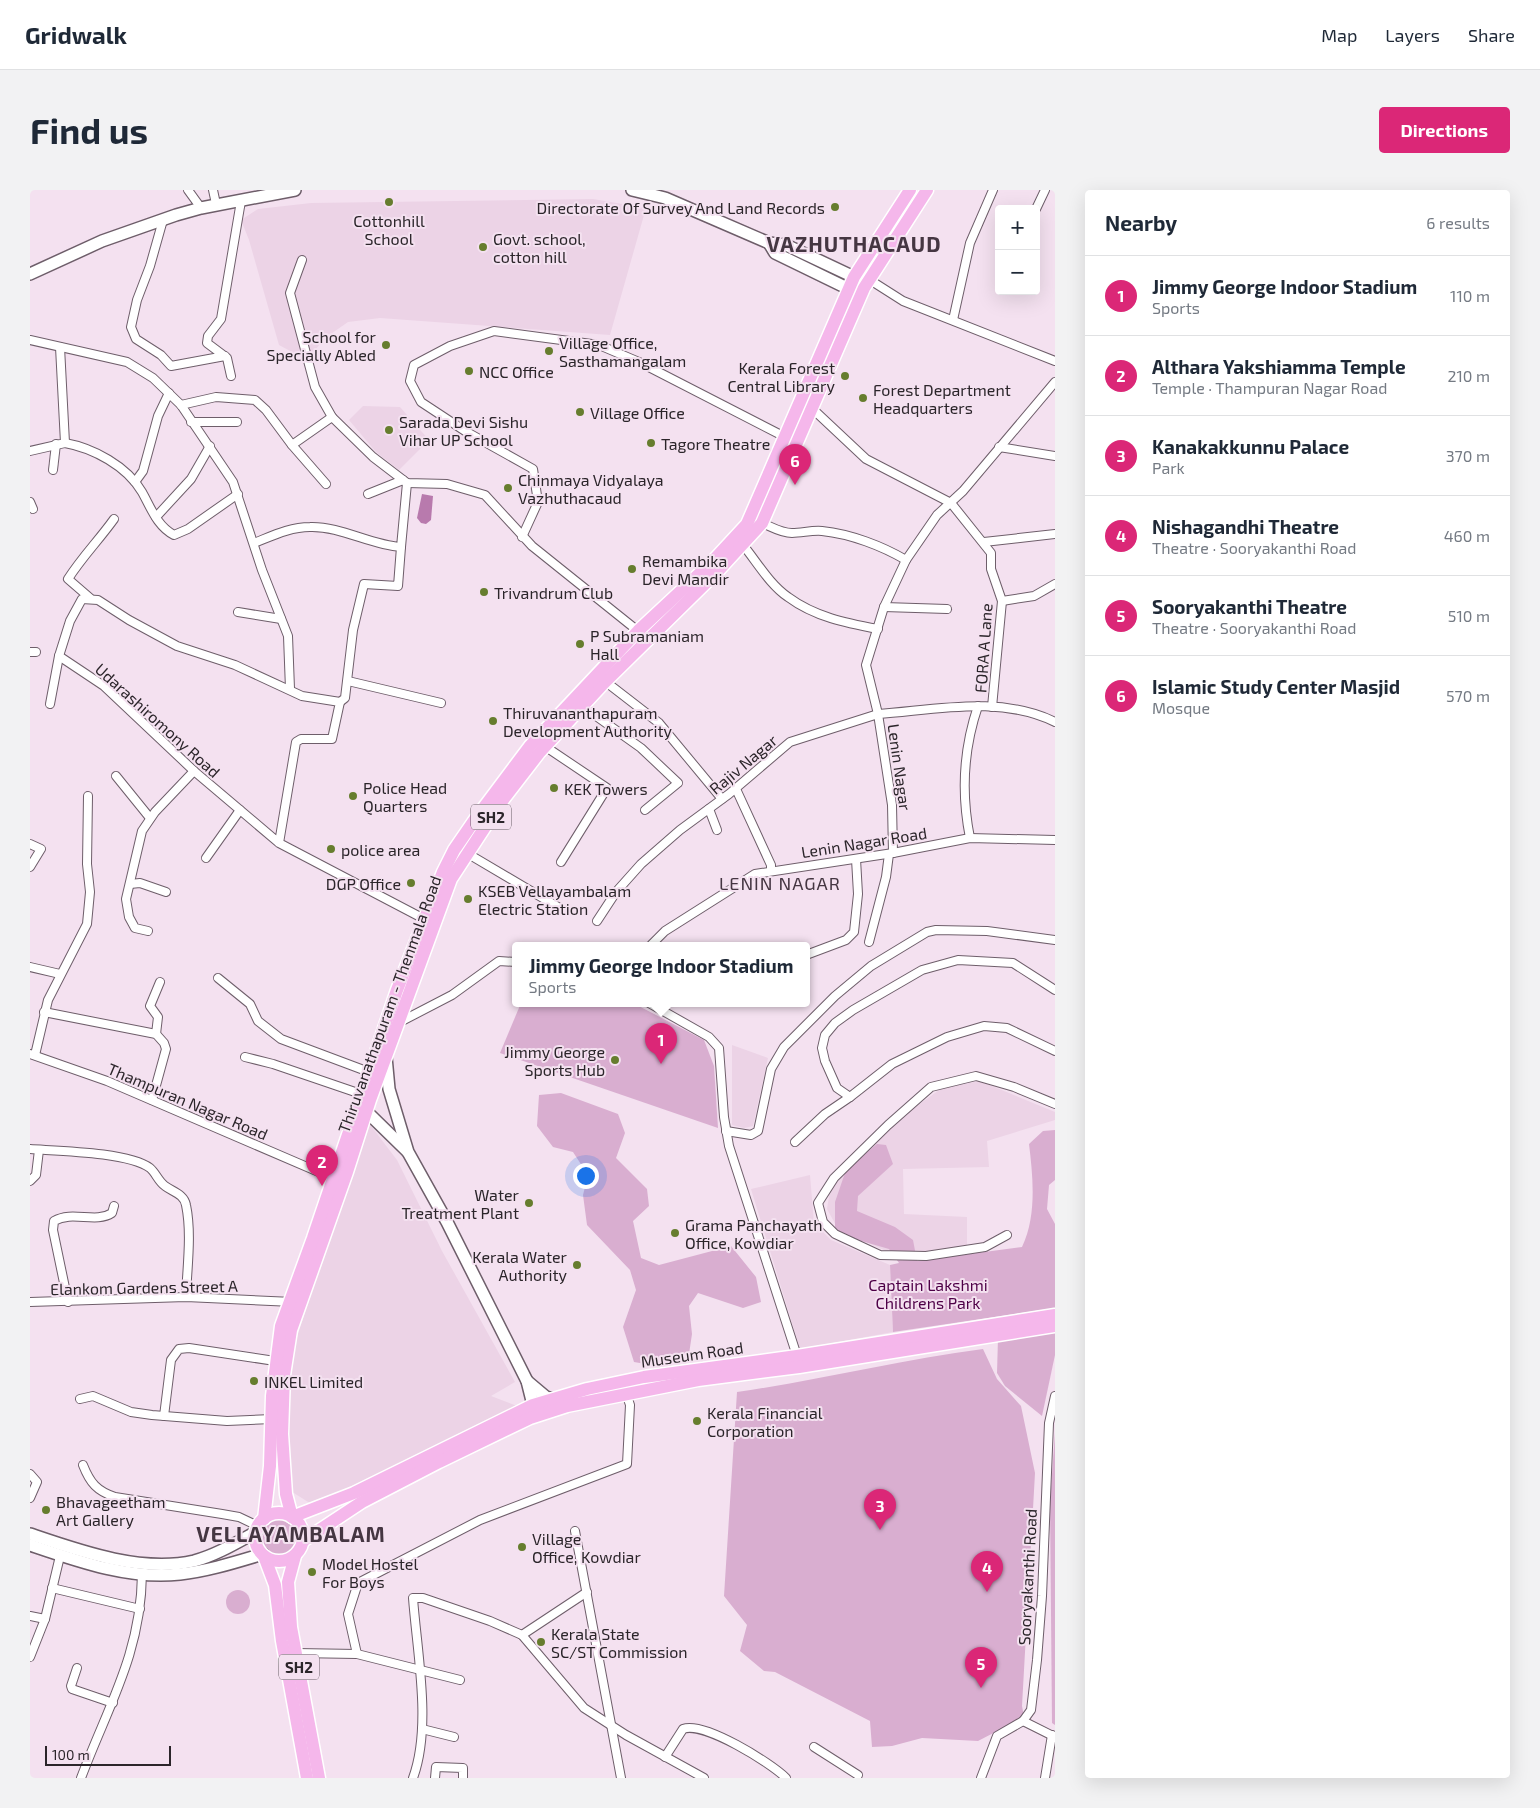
<!DOCTYPE html>
<meta charset="utf-8">
<style>
:root{--surface:#fff;--page:#f2f2f3;--text:#1f2937;--muted:#747a83;--line:#e0e1e3;--accent:#db2777}
body{margin:0;font-family:"Exo 2",sans-serif;background:var(--page);color:var(--text)}
.controls{position:absolute;right:15px;top:15px;display:grid;overflow:hidden;border-radius:5px;box-shadow:0 5px 20px #0002}
.controls button{width:45px;height:45px;display:grid;place-items:center;padding:0;border:0;border-bottom:1px solid var(--line);background:var(--surface);color:var(--text);font:25px sans-serif}
.scale{position:absolute;left:15px;bottom:12px;width:126px;box-sizing:border-box;padding-left:5px;border:2px solid #2b252a;border-top:0;font-size:14px;line-height:18px;white-space:nowrap;color:#2b252a;-webkit-text-stroke:4px #f4e1f0;paint-order:stroke}
.you{position:absolute;left:555px;top:985px;width:18px;height:18px;margin:-12px;border:4px solid #fff;border-radius:50%;background:#1a73e8;box-shadow:0 0 0 8px #1a73e833}
.badge{display:grid;place-items:center;width:32px;height:32px;border-radius:50%;background:var(--accent);color:#fff;font-size:16px;font-weight:700}
.pin{position:absolute;translate:-50% -41px;filter:drop-shadow(0 1px 2px #0008)}
.pin::after{content:'';position:absolute;top:26px;width:18px;height:15px;background:inherit;clip-path:polygon(0 0,100% 0,50% 100%)}
.popup{position:absolute;left:482px;top:752px;width:298px;height:65px;box-sizing:border-box;display:grid;place-content:center;border-radius:5px;background:var(--surface);filter:drop-shadow(0 1px 4px #0005);font-size:16px;white-space:nowrap;color:var(--muted)}
.popup b{font-size:19px;color:var(--text)}
.popup::after{content:'';position:absolute;left:50%;top:100%;margin-left:-10px;border:10px solid transparent;border-top-color:var(--surface)}
.list{margin:0;padding:0;list-style:none}
h2{display:flex;justify-content:space-between;align-items:center;height:65px;margin:0;padding:0 20px;font-size:21px}
h2 small{font-size:16px;font-weight:400;color:var(--muted)}
.list li{display:grid;grid-template-columns:32px 1fr auto;gap:15px;align-items:center;box-sizing:border-box;height:80px;padding:0 20px;border-top:1px solid var(--line)}
.list b{display:block;font-size:19px;white-space:nowrap}
.list p{margin:0;font-size:16px;white-space:nowrap;color:var(--muted)}
.list em{font-size:16px;font-style:normal;color:var(--muted)}
.map{position:relative;flex:none;width:1025px;height:1588px;overflow:hidden;border-radius:5px}
header{display:flex;align-items:center;gap:30px;box-sizing:border-box;height:70px;padding:0 25px;background:var(--surface);border-bottom:1px solid var(--line)}
header strong{font-size:24px}
nav{display:flex;gap:28px;margin-inline-start:auto;font-size:18px}
.intro{display:flex;align-items:center;justify-content:space-between;box-sizing:border-box;height:120px;padding:0 30px}
h1{margin:0;font-size:35px}
.button{padding:12px 22px;border-radius:5px;background:var(--accent);color:#fff;font-size:18px;font-weight:700}
main{display:flex;gap:30px;padding:0 30px}
aside{flex:1;background:var(--surface);border-radius:5px;box-shadow:0 5px 20px #0002}
.map>svg:first-child{display:block}
.built{fill:#ecd3e6}
.green{fill:#d9aed0}
.water{fill:#b87aad}
.lines{fill:none;stroke-linecap:round;stroke-linejoin:round}
.street-casing{stroke:#6e5e6a;stroke-width:10}
.secondary-casing{stroke:#6e5e6a;stroke-width:14}
.primary-casing{stroke:#fff;stroke-width:15}
.street{stroke:#fff;stroke-width:8}
.secondary{stroke:#fff;stroke-width:11}
.primary{stroke:#f5b7eb;stroke-width:12}
.poi-dot{fill:#667d2e;stroke:#f4e1f0;stroke-width:2}
.labels{text-anchor:middle;dominant-baseline:central;stroke-width:4;stroke-linejoin:round;paint-order:stroke}
.shield{fill:#f4e1f0;stroke:#675d65;stroke-width:1}
.shield-label{font-size:15px;font-weight:bold;fill:#2b252a}
.poi-label{font-size:16px;fill:#2b252a;stroke:#f4e1f0;text-anchor:start}
.street-label{font-size:16px;fill:#2b252a;stroke:#f4e1f0}
.park-label{font-size:16px;fill:#4e0047;stroke:#f4e1f0}
.neighbourhood-label{font-size:18px;letter-spacing:1px;fill:#453642;stroke:#f4e1f0}
.district-label{font-size:21px;font-weight:bold;letter-spacing:1px;fill:#453642;stroke:#f4e1f0}
</style>
<header>
<strong>Gridwalk</strong>
<nav><a>Map</a><a>Layers</a><a>Share</a></nav>
</header>
<div class="intro"><h1>Find us</h1><a class="button">Directions</a></div>
<main>
<div class="map">
<svg width="1025" height="1588" viewBox="0 0 1025 1588">
<rect width="100%" height="100%" fill="#f4e1f0"/>
<!-- built -->
<g class="built">
<polygon points="563,9 616,18 580,145 350,128 318,132 295,148 277,170 249,155 219,50 211,30 228,19 281,13"/>
<polygon points="333,216 370,217 399,250 369,280 346,262 319,230"/>
<polygon points="702,855 738,868 723,936 714,938 702,935"/>
<polygon points="950,891 1025,922 1025,930 957,951 959,977 873,979 874,1024 937,1027 937,1055 897,1061 856,1061 808,1039 797,1019 800,1000 860,935 912,898"/>
<polygon points="338,932 367,970 412,1061 485,1192 461,1206 487,1216 283,1315 259,1300 260,1262 258,1232 263,1159"/>
<polygon points="780,985 784,1033 801,1050 860,1075 863,1142 770,1159 721,999"/>
</g>
<!-- green -->
<g class="green">
<polygon points="491,813 603,813 674,850 684,876 688,938 470,863"/>
<polygon points="531,903 588,924 595,943 586,968 617,999 619,1016 603,1031 611,1068 629,1075 701,1056 726,1087 731,1112 713,1118 668,1103 659,1116 662,1144 659,1164 627,1176 604,1172 593,1137 606,1100 600,1080 557,1035 553,1005 558,985 543,962 523,957 507,936 509,905"/>
<path d="M1025 940V990L1019 995 1017 1019 1025 1034V1118L863 1142 860 1075 869 1073 859 1059 821 1048 805 1040V1012L816 980 847 954 856 955 863 974 828 1006 827 1021 865 1037 883 1050 887 1071 992 1057C1007 1026 1003 987 999 954L1013 941Z"/>
<polygon points="1025,1141 1025,1165 1012,1226 975,1196 967,1183 968,1148"/>
<path d="M953 1159 967 1189 991 1216 1005 1283 992 1516 994 1527 948 1551 892 1548 862 1556 842 1557 840 1531 745 1482 734 1481 710 1461 717 1435 694 1406 707 1202C790 1190 870 1170 953 1159Z"/>
<polygon points="1025,1243 1025,1535 1022,1533 1020,1312"/>
<circle cx="249" cy="1348" r="19"/>
<circle cx="208" cy="1412" r="12"/>
</g>
<!-- water -->
<polygon class="water" points="392,304 403,306 401,330 396,334 391,333 387,328"/>
<g class="lines">
<!-- street casing -->
<g class="street-casing">
<g id="street">
<polyline points="158,0 171,18"/>
<polyline points="183,0 186,14"/>
<polyline points="1006,19 1015,0"/>
<polyline points="133,30 120,76 107,110 101,137 106,149 131,165 141,176 195,166"/>
<polyline points="272,70 260,103 285,197 302,227"/>
<polyline points="840,90 873,111 1025,171"/>
<polyline points="923,130 940,53 963,0"/>
<polyline points="0,150 97,172 123,188 151,215 203,292 232,380 258,446 260,499"/>
<polyline points="201,186 197,168 177,153 178,146 191,129 211,11"/>
<path d="M1025 192 933 301 907 325 876 370 854 417 836 475 848 524C905 520 971 505 1025 532"/>
<polyline points="771,208 836,269 921,313 961,363 961,379 972,411 962,517"/>
<polyline points="151,215 186,207 225,210 236,220 262,255 296,294"/>
<polyline points="161,232 207,232"/>
<path d="M35 253C63 258 97 276 112 302 121 318 127 336 144 345L158 339 208 304"/>
<polyline points="262,255 302,227 343,267 377,293 417,294 455,305 502,356 608,441"/>
<polyline points="969,257 1025,266"/>
<polyline points="0,261 35,253 30,157"/>
<polyline points="23,280 26,254"/>
<polyline points="105,292 113,281 128,226 139,203"/>
<polyline points="338,304 373,290"/>
<polyline points="0,312 3,319"/>
<polyline points="126,327 161,289 180,256"/>
<path d="M732 333C742 337 751 343 762 343 772 343 782 340 792 341 821 344 852 356 876 370"/>
<polyline points="492,347 508,312 503,279 435,241 391,212 380,191 384,175 420,156 464,141 569,155 609,172 755,247"/>
<polyline points="954,352 1025,344"/>
<path d="M224 353C242 346 260 337 280 337 311 336 340 355 371 357L377 293"/>
<path d="M713 355C727 372 740 395 758 407 785 427 816 433 848 439"/>
<path d="M60 408 38 389C52 367 69 350 84 329"/>
<polyline points="972,411 1004,406 1025,394"/>
<polyline points="854,417 917,419"/>
<polyline points="208,422 251,429"/>
<polyline points="0,462 6,462"/>
<polyline points="318,491 411,513"/>
<polyline points="576,492 629,533 692,609"/>
<polyline points="310,512 315,508 323,440 334,394 368,396 371,357"/>
<polyline points="20,514 29,466"/>
<polyline points="552,516 611,558 648,593 615,620"/>
<polyline points="513,555 577,598 531,672"/>
<polyline points="86,586 120,628"/>
<polyline points="706,599 741,675 741,681"/>
<polyline points="679,619 687,640"/>
<path d="M940 648C931 603 933 560 948 516"/>
<polyline points="249,653 266,552 271,549 302,549 310,512 272,506 205,475 147,456 99,430 68,410 52,409 40,431 29,466 74,496 164,581 249,653 398,731"/>
<polyline points="0,654 11,659 0,677"/>
<polyline points="435,662 528,717"/>
<polyline points="176,668 210,620"/>
<polyline points="100,694 110,693 136,702"/>
<polyline points="567,731 586,702 611,674 650,640 699,604 760,552 848,524 862,615 863,663"/>
<polyline points="118,741 105,738 99,727 96,709 112,641 125,622 164,581"/>
<polyline points="839,752 856,687 859,664"/>
<polyline points="621,755 635,741 725,684 863,663 940,648 1025,650"/>
<polyline points="776,765 816,750 824,742 828,704 826,669"/>
<polyline points="0,777 30,784"/>
<polyline points="188,788 220,814 228,831 251,849 339,882"/>
<polyline points="1025,800 983,773 928,770 892,780 823,820 805,833 795,845 792,858 795,871 807,898 820,907 862,874 917,847 954,836 977,838 1025,861"/>
<polyline points="619,813 679,847 689,858 694,927 699,956 767,1166"/>
<polyline points="14,822 126,844 134,853 136,859 122,910"/>
<polyline points="370,832 422,805 469,771 486,772"/>
<polyline points="126,844 128,827 120,816 130,792"/>
<polyline points="0,864 77,891 305,989"/>
<polyline points="5,865 18,810 57,734 60,702 57,674 58,606"/>
<polyline points="215,867 243,874 331,904"/>
<polyline points="696,941 721,945 728,941 741,879 754,857 805,806 841,776 897,742 906,740 957,741 1025,750"/>
<polyline points="765,952 795,924 820,907"/>
<path d="M0 959C29 961 98 962 120 978 126 983 128 991 135 996 143 1002 154 1004 156 1015 162 1044 157 1078 156 1107"/>
<polyline points="0,991 6,985 9,960"/>
<polyline points="977,1045 955,1057 896,1066 850,1065 805,1044 793,1032 788,1013 804,988 858,935 901,897 946,886 984,897 1025,914"/>
<polyline points="0,1112 156,1107 263,1112"/>
<path d="M38 1112 23 1040 24 1031C43 1020 65 1034 82 1023L84 1016"/>
<polyline points="1025,1206 1019,1233 1012,1406 1007,1470 1001,1520 993,1531 1025,1547"/>
<polyline points="50,1209 63,1206 101,1222 122,1225 197,1231 242,1229"/>
<polyline points="134,1226 141,1170 149,1159 159,1158 245,1171"/>
<path d="M53 1275C60 1293 67 1301 85 1307L192 1324 209 1327 228 1336"/>
<polyline points="0,1284 7,1292 0,1308"/>
<polyline points="545,1341 591,1588"/>
<polyline points="22,1398 110,1419"/>
<polyline points="0,1426 15,1429"/>
<polyline points="492,1445 557,1402"/>
<polyline points="266,1463 327,1464 430,1490"/>
<polyline points="327,1464 318,1424 328,1393 450,1330 597,1274 600,1215 596,1203"/>
<polyline points="0,1467 15,1429 30,1366"/>
<polyline points="47,1478 41,1496 42,1499 83,1513"/>
<polyline points="392,1539 424,1547"/>
<polyline points="784,1557 828,1585"/>
<path d="M635 1567 653 1539C674 1531 741 1573 756 1588"/>
<path d="M51 1588C78 1516 111 1464 112 1384"/>
<path d="M383 1588C402 1536 387 1463 383 1408H393L460 1431 492 1445 554 1518 596 1545 674 1588"/>
<polyline points="405,1588 406,1577 433,1578 433,1588"/>
<polyline points="951,1588 967,1546 993,1531"/>
<polyline points="1015,1588 1022,1545"/>
</g>
</g>
<!-- secondary casing -->
<g class="secondary-casing">
<g id="secondary">
<polyline points="602,0 635,8 739,53 756,55 824,87 834,98"/>
<polyline points="739,53 745,63 819,99 828,98"/>
<polyline points="0,84 72,51 146,25 171,18 265,0"/>
<polyline points="356,867 359,899 378,962 417,1032 497,1191 503,1215 507,1222"/>
<polyline points="330,918 336,921 377,961"/>
<polyline points="497,1191 516,1207 522,1209"/>
<path d="M0 1344C50 1361 111 1383 164 1371 186 1365 206 1353 226 1342"/>
<path d="M0 1355C47 1371 100 1390 150 1384 178 1381 206 1372 233 1364"/>
</g>
</g>
<!-- primary casing -->
<g class="primary-casing">
<g id="primary">
<circle cx="249" cy="1347" r="24"/>
<polyline points="262,1327 256,1304 252,1244 254,1185 261,1140 317,982 340,910 421,689 472,611 509,563 574,493 688,381 732,333 834,98 897,0"/>
<polyline points="262,1327 324,1303 503,1215 557,1199 614,1187 767,1166 1025,1125"/>
<polyline points="234,1329 240,1276 242,1206 251,1136 283,1048 367,800 413,682 424,660 446,628 500,556 608,441 680,374 717,334 824,87 880,0"/>
<polyline points="273,1351 332,1312 409,1272 500,1228 537,1216 668,1190 769,1177 1025,1136"/>
<polyline points="234,1366 245,1395 252,1451 277,1588"/>
<polyline points="265,1366 258,1392 261,1437 289,1588"/>
</g>
</g>
<!-- street -->
<use href="#street" class="street"/>
<!-- secondary -->
<use href="#secondary" class="secondary"/>
<!-- primary -->
<use href="#primary" class="primary"/>
</g>
<!-- markers -->
<g class="poi-dot">
<circle cx="359" cy="12" r="5"/>
<circle cx="805" cy="17" r="5"/>
<circle cx="453" cy="57" r="5"/>
<circle cx="356" cy="155" r="5"/>
<circle cx="519" cy="161" r="5"/>
<circle cx="439" cy="181" r="5"/>
<circle cx="815" cy="186" r="5"/>
<circle cx="833" cy="208" r="5"/>
<circle cx="550" cy="222" r="5"/>
<circle cx="359" cy="240" r="5"/>
<circle cx="621" cy="253" r="5"/>
<circle cx="478" cy="298" r="5"/>
<circle cx="602" cy="379" r="5"/>
<circle cx="454" cy="402" r="5"/>
<circle cx="550" cy="454" r="5"/>
<circle cx="463" cy="531" r="5"/>
<circle cx="524" cy="598" r="5"/>
<circle cx="323" cy="606" r="5"/>
<circle cx="301" cy="659" r="5"/>
<circle cx="381" cy="693" r="5"/>
<circle cx="438" cy="709" r="5"/>
<circle cx="585" cy="870" r="5"/>
<circle cx="499" cy="1013" r="5"/>
<circle cx="645" cy="1043" r="5"/>
<circle cx="547" cy="1075" r="5"/>
<circle cx="224" cy="1191" r="5"/>
<circle cx="667" cy="1231" r="5"/>
<circle cx="16" cy="1320" r="5"/>
<circle cx="492" cy="1357" r="5"/>
<circle cx="282" cy="1382" r="5"/>
<circle cx="511" cy="1452" r="5"/>
</g>
<g class="labels">
<!-- shield labels -->
<g class="shield">
<rect x="441" y="614.5" width="40" height="25" rx="4"/>
<rect x="249" y="1464.5" width="40" height="25" rx="4"/>
</g>
<g class="shield-label">
<text x="461" y="627">SH2</text>
<text x="269" y="1477">SH2</text>
</g>
<!-- poi labels -->
<g class="poi-label">
<text x="795" y="17" text-anchor="end">Directorate Of Survey And Land Records</text>
<text x="359" y="30" text-anchor="middle">Cottonhill<tspan x="359" dy="18">School</tspan></text>
<text x="463" y="48">Govt. school,<tspan x="463" dy="18">cotton hill</tspan></text>
<text x="346" y="146" text-anchor="end">School for<tspan x="346" dy="18">Specially Abled</tspan></text>
<text x="529" y="152">Village Office,<tspan x="529" dy="18">Sasthamangalam</tspan></text>
<text x="805" y="177" text-anchor="end">Kerala Forest<tspan x="805" dy="18">Central Library</tspan></text>
<text x="449" y="181">NCC Office</text>
<text x="843" y="199">Forest Department<tspan x="843" dy="18">Headquarters</tspan></text>
<text x="560" y="222">Village Office</text>
<text x="369" y="231">Sarada Devi Sishu<tspan x="369" dy="18">Vihar UP School</tspan></text>
<text x="631" y="253">Tagore Theatre</text>
<text x="488" y="289">Chinmaya Vidyalaya<tspan x="488" dy="18">Vazhuthacaud</tspan></text>
<text x="612" y="370">Remambika<tspan x="612" dy="18">Devi Mandir</tspan></text>
<text x="464" y="402">Trivandrum Club</text>
<text x="560" y="445">P Subramaniam<tspan x="560" dy="18">Hall</tspan></text>
<text x="473" y="522">Thiruvananthapuram<tspan x="473" dy="18">Development Authority</tspan></text>
<text x="333" y="597">Police Head<tspan x="333" dy="18">Quarters</tspan></text>
<text x="534" y="598">KEK Towers</text>
<text x="311" y="659">police area</text>
<text x="371" y="693" text-anchor="end">DGP Office</text>
<text x="448" y="700">KSEB Vellayambalam<tspan x="448" dy="18">Electric Station</tspan></text>
<text x="575" y="861" text-anchor="end">Jimmy George<tspan x="575" dy="18">Sports Hub</tspan></text>
<text x="489" y="1004" text-anchor="end">Water<tspan x="489" dy="18">Treatment Plant</tspan></text>
<text x="655" y="1034">Grama Panchayath<tspan x="655" dy="18">Office, Kowdiar</tspan></text>
<text x="537" y="1066" text-anchor="end">Kerala Water<tspan x="537" dy="18">Authority</tspan></text>
<text x="234" y="1191">INKEL Limited</text>
<text x="677" y="1222">Kerala Financial<tspan x="677" dy="18">Corporation</tspan></text>
<text x="26" y="1311">Bhavageetham<tspan x="26" dy="18">Art Gallery</tspan></text>
<text x="502" y="1348">Village<tspan x="502" dy="18">Office, Kowdiar</tspan></text>
<text x="292" y="1373">Model Hostel<tspan x="292" dy="18">For Boys</tspan></text>
<text x="521" y="1443">Kerala State<tspan x="521" dy="18">SC/ST Commission</tspan></text>
</g>
<!-- street labels -->
<g class="street-label">
<text transform="translate(953 458) rotate(-86)">FORA A Lane</text>
<text transform="translate(128 530) rotate(42)">Udarashiromony Road</text>
<text transform="translate(713 574) rotate(-40)">Rajiv Nagar</text>
<text transform="translate(870 577) rotate(82)">Lenin Nagar</text>
<text transform="translate(834 652) rotate(-9)">Lenin Nagar Road</text>
<text transform="translate(359 814) rotate(-70)">Thiruvanathapuram - Thenmala Road</text>
<text transform="translate(158 911) rotate(23)">Thampuran Nagar Road</text>
<text transform="translate(114 1097) rotate(-1)">Elankom Gardens Street A</text>
<text transform="translate(662 1164) rotate(-8)">Museum Road</text>
<text transform="translate(997 1387) rotate(-87)">Sooryakanthi Road</text>
</g>
<!-- park labels -->
<g class="park-label">
<text x="898" y="1094">Captain Lakshmi<tspan x="898" dy="18">Childrens Park</tspan></text>
</g>
<!-- neighbourhood labels -->
<g class="neighbourhood-label">
<text x="750" y="693">LENIN NAGAR</text>
</g>
<!-- district labels -->
<g class="district-label">
<text x="824" y="53">VAZHUTHACAUD</text>
<text x="261" y="1343">VELLAYAMBALAM</text>
</g>
</g>
</svg>
<div class="controls">
<button>+</button>
<button>−</button>
</div>
<div class="scale">100 m</div>
<div class="you"></div>
<div class="pin badge" style="left:631px;top:874px">1</div>
<div class="popup"><b>Jimmy George Indoor Stadium</b>Sports</div>
<div class="pin badge" style="left:292px;top:996px">2</div>
<div class="pin badge" style="left:850px;top:1340px">3</div>
<div class="pin badge" style="left:957px;top:1402px">4</div>
<div class="pin badge" style="left:951px;top:1498px">5</div>
<div class="pin badge" style="left:765px;top:295px">6</div>
</div>
<aside>
<h2>Nearby<small>6 results</small></h2>
<ul class="list">
<li><span class="badge">1</span><div><b>Jimmy George Indoor Stadium</b><p>Sports</p></div><em>110 m</em></li>
<li><span class="badge">2</span><div><b>Althara Yakshiamma Temple</b><p>Temple · Thampuran Nagar Road</p></div><em>210 m</em></li>
<li><span class="badge">3</span><div><b>Kanakakkunnu Palace</b><p>Park</p></div><em>370 m</em></li>
<li><span class="badge">4</span><div><b>Nishagandhi Theatre</b><p>Theatre · Sooryakanthi Road</p></div><em>460 m</em></li>
<li><span class="badge">5</span><div><b>Sooryakanthi Theatre</b><p>Theatre · Sooryakanthi Road</p></div><em>510 m</em></li>
<li><span class="badge">6</span><div><b>Islamic Study Center Masjid</b><p>Mosque</p></div><em>570 m</em></li>
</ul>
</aside>
</main>
